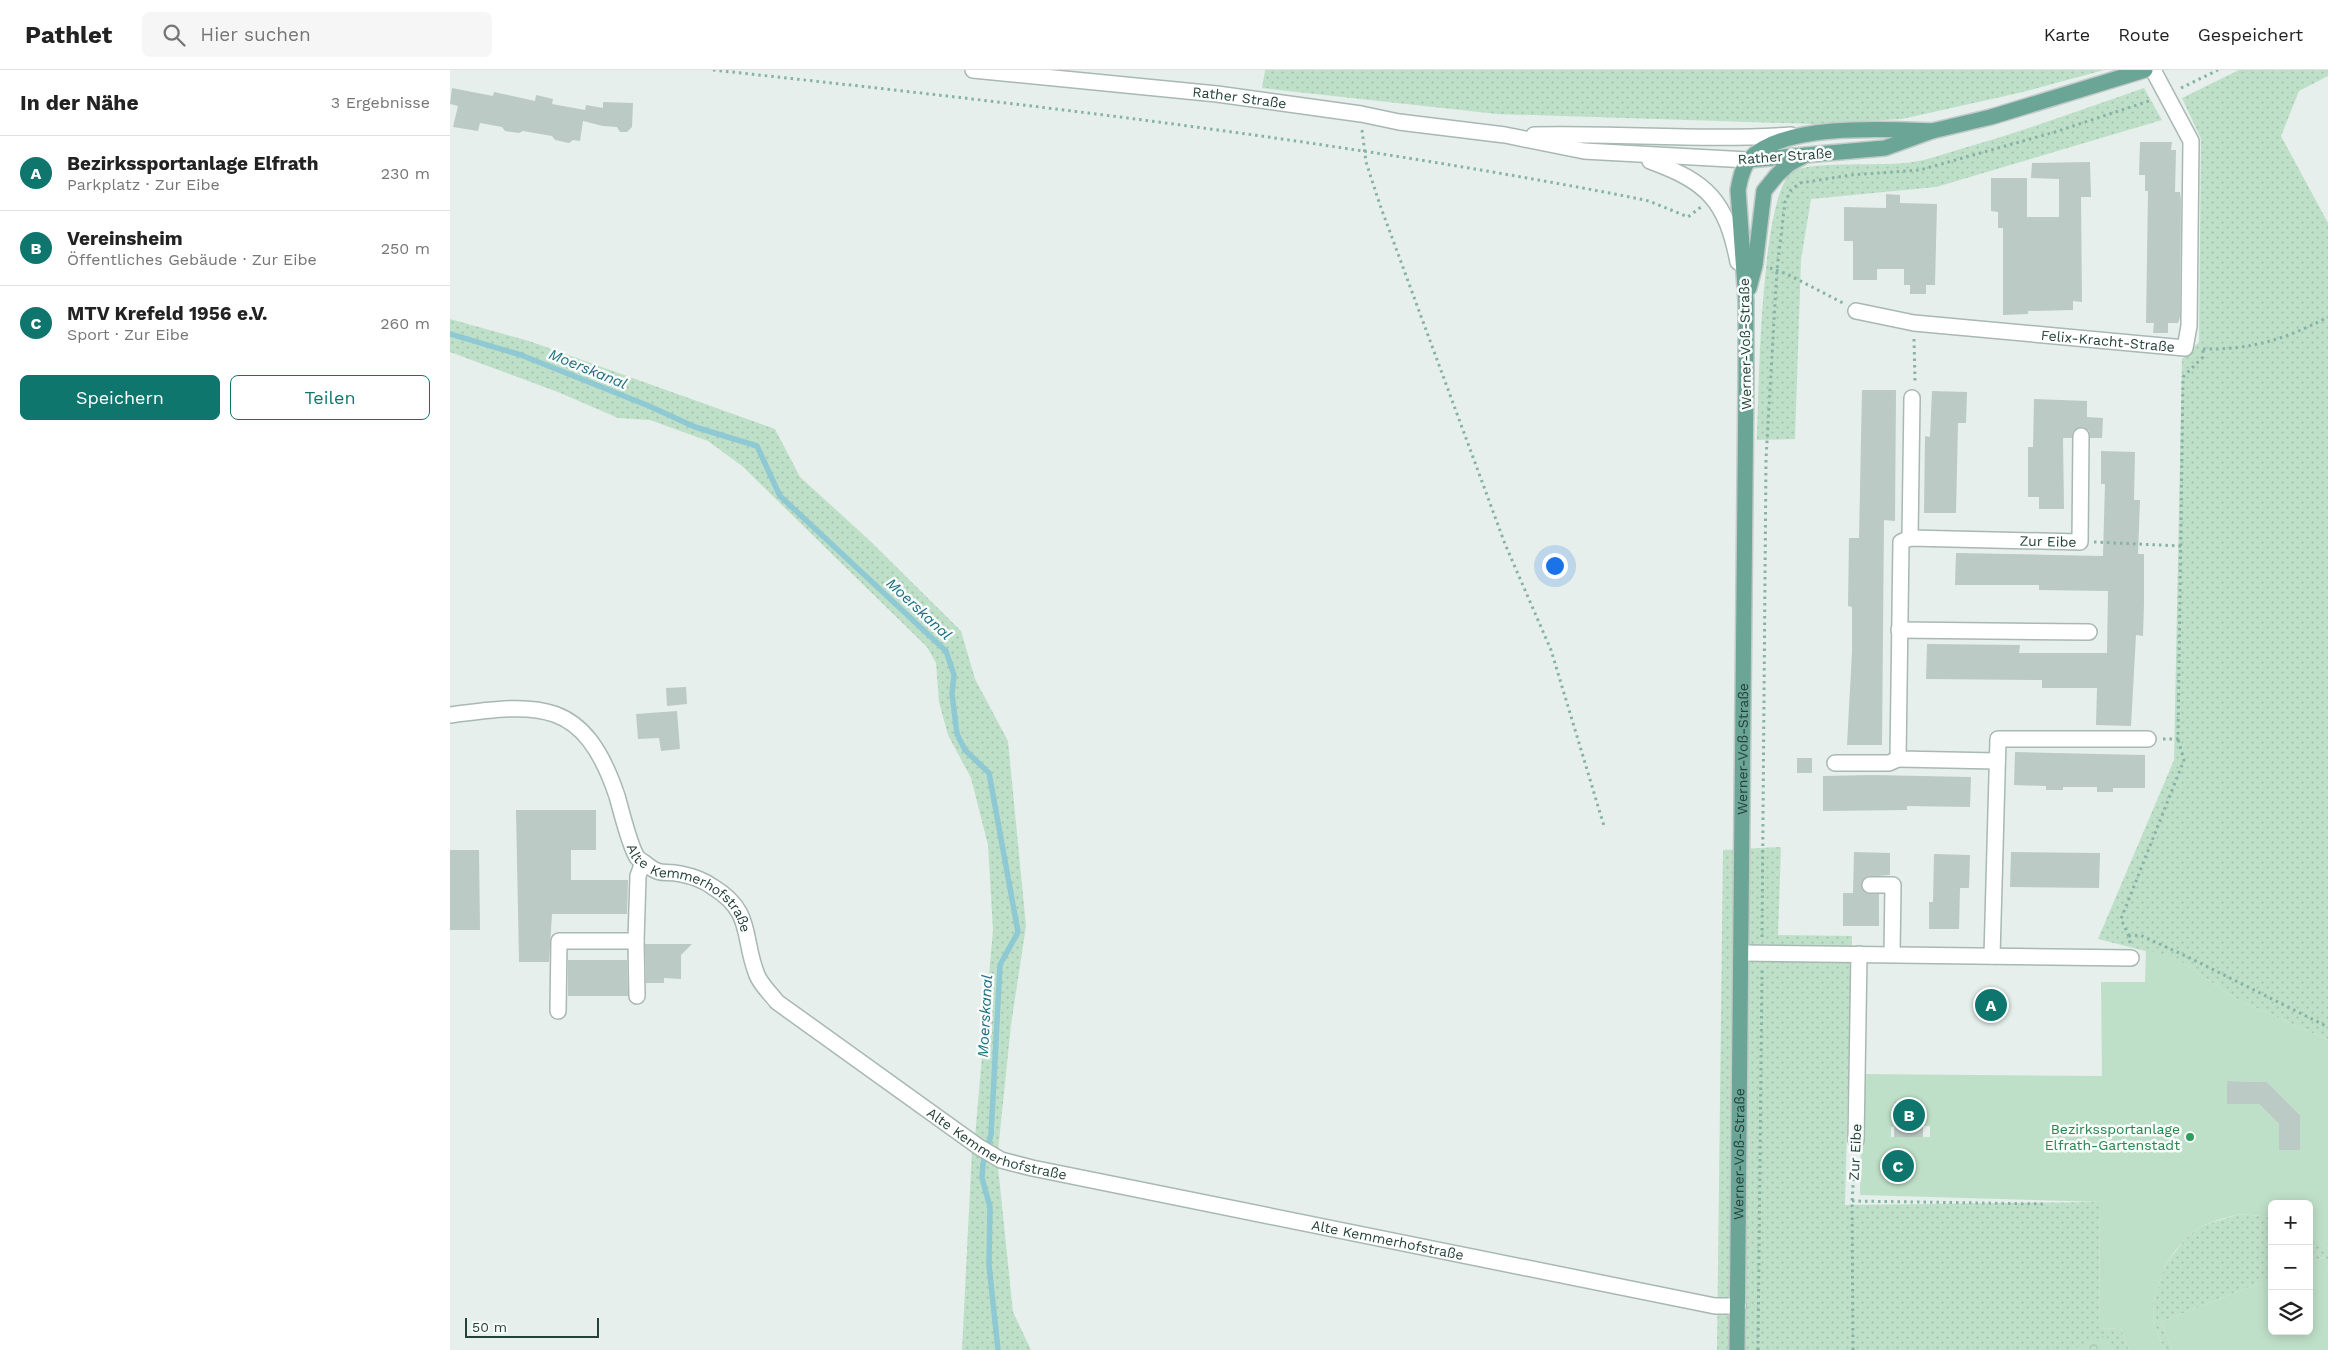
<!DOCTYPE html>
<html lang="de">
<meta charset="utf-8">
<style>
:root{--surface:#fff;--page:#f6f6f6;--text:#222;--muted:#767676;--line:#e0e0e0;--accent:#0f766e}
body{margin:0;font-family:"Work Sans",sans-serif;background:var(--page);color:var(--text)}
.controls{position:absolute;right:15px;bottom:15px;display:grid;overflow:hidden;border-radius:8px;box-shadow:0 2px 12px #0003}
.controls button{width:45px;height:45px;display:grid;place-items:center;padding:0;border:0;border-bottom:1px solid var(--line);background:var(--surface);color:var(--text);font:25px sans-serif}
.scale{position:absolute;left:15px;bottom:12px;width:134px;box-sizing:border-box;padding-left:5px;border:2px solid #24423a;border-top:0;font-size:14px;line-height:18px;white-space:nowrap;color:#24423a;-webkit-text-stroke:4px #f7fbf9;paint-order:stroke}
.you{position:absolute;left:1104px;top:495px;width:18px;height:18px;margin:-12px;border:4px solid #fff;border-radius:50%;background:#1a73e8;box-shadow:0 0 0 8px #1a73e833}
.badge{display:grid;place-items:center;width:32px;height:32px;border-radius:50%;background:var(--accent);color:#fff;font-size:16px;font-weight:700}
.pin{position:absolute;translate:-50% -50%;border:2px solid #fff;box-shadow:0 1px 5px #0006}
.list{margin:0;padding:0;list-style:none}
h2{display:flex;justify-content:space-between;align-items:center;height:65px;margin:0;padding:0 20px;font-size:21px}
h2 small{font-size:16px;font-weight:400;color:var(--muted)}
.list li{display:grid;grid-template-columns:32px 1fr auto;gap:15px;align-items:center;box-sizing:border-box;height:75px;padding:0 20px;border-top:1px solid var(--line)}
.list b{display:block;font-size:19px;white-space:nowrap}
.list p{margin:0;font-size:16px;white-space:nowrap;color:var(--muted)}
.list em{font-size:16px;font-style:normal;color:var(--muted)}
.actions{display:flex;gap:10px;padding:15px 20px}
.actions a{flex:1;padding:11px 0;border:1px solid var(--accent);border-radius:8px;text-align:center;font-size:18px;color:var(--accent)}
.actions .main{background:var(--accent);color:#fff}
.icon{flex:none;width:28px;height:28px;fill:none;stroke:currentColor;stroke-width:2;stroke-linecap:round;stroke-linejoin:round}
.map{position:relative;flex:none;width:1878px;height:1280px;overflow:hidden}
header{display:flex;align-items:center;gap:30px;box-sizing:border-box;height:70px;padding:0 25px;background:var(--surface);border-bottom:1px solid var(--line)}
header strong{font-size:24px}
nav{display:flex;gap:28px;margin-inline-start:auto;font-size:18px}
.search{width:350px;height:45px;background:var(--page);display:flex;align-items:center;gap:12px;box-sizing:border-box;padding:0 18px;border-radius:8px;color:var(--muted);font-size:19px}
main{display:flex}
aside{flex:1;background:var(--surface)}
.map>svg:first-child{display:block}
.green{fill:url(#green-dots)}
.forest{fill:url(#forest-crowns)}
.pitch{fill:#bfe0c8;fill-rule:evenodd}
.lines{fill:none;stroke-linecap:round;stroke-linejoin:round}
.stream{stroke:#8ec9d4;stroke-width:5.5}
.building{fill:#bbcac4}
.minor-casing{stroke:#a8b8b2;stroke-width:18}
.major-casing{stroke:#c2cac8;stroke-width:18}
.path{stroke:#86b3a5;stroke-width:3;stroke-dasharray:2.5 4;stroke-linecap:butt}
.minor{stroke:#fff;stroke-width:15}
.major{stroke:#6aa596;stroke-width:15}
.leisure-dot{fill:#2e9e5b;stroke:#f7fbf9;stroke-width:2}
.labels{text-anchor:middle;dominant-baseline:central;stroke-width:5;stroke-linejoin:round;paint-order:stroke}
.street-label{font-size:14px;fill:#24423a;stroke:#f7fbf9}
.leisure-label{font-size:14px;fill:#27864d;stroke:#f7fbf9;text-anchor:end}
.water-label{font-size:15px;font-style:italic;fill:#1c6f80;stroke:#f7fbf9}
</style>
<header>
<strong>Pathlet</strong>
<div class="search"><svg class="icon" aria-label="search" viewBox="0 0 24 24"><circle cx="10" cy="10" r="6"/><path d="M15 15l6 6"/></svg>Hier suchen</div>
<nav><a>Karte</a><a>Route</a><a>Gespeichert</a></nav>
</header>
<main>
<aside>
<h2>In der Nähe<small>3 Ergebnisse</small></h2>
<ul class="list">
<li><span class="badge">A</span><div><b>Bezirkssportanlage Elfrath</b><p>Parkplatz · Zur Eibe</p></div><em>230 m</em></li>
<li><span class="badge">B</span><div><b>Vereinsheim</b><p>Öffentliches Gebäude · Zur Eibe</p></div><em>250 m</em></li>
<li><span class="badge">C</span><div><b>MTV Krefeld 1956 e.V.</b><p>Sport · Zur Eibe</p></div><em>260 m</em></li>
</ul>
<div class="actions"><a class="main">Speichern</a><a>Teilen</a></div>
</aside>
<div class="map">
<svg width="1878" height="1280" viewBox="0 0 1878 1280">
<defs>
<pattern id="green-dots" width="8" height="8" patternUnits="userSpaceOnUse" patternTransform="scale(1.25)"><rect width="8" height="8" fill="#bfe0c8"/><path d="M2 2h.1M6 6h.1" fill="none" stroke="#a4c1ad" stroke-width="1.8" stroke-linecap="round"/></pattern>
<pattern id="forest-crowns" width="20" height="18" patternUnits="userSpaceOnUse" patternTransform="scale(1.25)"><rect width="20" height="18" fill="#bfe0c8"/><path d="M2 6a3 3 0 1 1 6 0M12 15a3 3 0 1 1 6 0" fill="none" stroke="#a4c1ad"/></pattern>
</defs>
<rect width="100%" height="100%" fill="#e6efeb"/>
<!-- green -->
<g class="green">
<polygon points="815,0 1654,0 1573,22 1452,49 1365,54 1047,44 812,18"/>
<polygon points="1789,0 1878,0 1878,6 1849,21 1831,66 1878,153 1878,970 1786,929 1727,889 1648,869 1724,690 1732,289 1749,272 1751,69 1732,28"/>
<path d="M1694 18 1712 50 1486 117 1361 129 1351 190 1345 369 1307 370C1309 324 1310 127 1342 102 1359 90 1438 97 1463 92 1482 89 1502 81 1521 76 1579 59 1637 38 1694 18Z"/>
<polygon points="0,249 79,271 325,359 350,407 417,468 511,561 525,609 558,671 576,856 561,955 548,1081 525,1067 543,860 538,775 521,708 498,665 489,632 486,593 477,577 292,396 258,371 200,350 168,348 108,322 0,282"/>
<polygon points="1331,777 1328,865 1402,866 1395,1135 1650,1132 1649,1259 1671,1258 1679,1280 1267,1280 1273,780"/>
<polygon points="522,1080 548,1097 563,1242 581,1280 512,1280"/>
<polygon points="1790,1144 1822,1147 1822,1208 1711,1252 1722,1280 1714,1280 1704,1254 1703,1233 1715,1195 1736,1168 1751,1156"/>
<polygon points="1859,1162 1878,1179 1878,1196 1874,1187 1859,1193"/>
</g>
<!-- forest -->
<polygon class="forest" points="1656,1265 1662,1280 1622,1280"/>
<!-- pitch -->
<g class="pitch">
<path d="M1696 880 1727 889 1786 929 1878 970V1179L1859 1162V1134H1822V1147L1790 1144 1771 1149 1751 1156 1736 1168 1725 1181 1715 1195 1703 1233 1704 1254 1714 1280H1679L1671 1258 1649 1259 1650 1132 1410 1125 1412 1004 1652 1006 1651 912H1695ZM1777 1011 1817 1012 1850 1045V1080H1829V1054L1809 1034H1777ZM1445 1032 1473 1033V1056H1480V1067H1441V1057H1444Z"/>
<polygon points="1875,1187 1878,1196 1878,1280 1722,1280 1711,1252 1822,1208 1822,1261 1859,1261 1859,1193"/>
</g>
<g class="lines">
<!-- stream -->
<polyline class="stream" points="0,264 71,285 199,336 245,357 307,376 330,426 496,581 504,605 502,624 507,664 515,680 539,703 568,862 550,895 541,1065 533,1094 532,1108 540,1137 539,1195 548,1280"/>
</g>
<!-- building -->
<g class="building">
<polygon points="2,18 43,26 44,22 85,31 86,25 103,29 102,34 135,40 136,35 153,38 153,32 183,33 182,57 177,62 170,62 167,57 153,56 133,51 130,71 123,70 119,73 105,70 102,66 73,61 69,63 55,61 52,57 30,53 28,61 3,57 8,36 0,34"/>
<polygon points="1690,72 1722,72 1721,80 1726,80 1725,122 1730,122 1731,130 1730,247 1728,253 1718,253 1718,263 1703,263 1704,253 1696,253 1698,121 1695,121 1695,105 1689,105"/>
<polygon points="1640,92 1641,127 1631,127 1632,232 1623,231 1623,240 1578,241 1578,244 1553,245 1553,158 1548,158 1548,142 1541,141 1541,108 1577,108 1577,147 1609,147 1609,109 1581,108 1582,93"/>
<polygon points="1436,124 1450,125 1450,133 1487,134 1485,215 1476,215 1476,224 1460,224 1460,215 1454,215 1454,199 1427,199 1427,210 1403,210 1403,171 1394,171 1394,137 1436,138"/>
<polygon points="1412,320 1446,320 1445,451 1434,450 1432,675 1397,675 1402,582 1402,537 1398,536 1399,468 1409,468"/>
<polygon points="1482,321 1517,322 1516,353 1508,353 1506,443 1474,443 1475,366 1480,367"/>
<polygon points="1584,329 1637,331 1637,347 1653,348 1652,368 1640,368 1639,361 1632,357 1623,361 1622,368 1613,368 1614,439 1589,439 1589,427 1578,427 1578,377 1583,377"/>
<polygon points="1651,381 1685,382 1684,430 1690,430 1688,484 1694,484 1694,533 1693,566 1686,565 1681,656 1646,655 1647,618 1592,618 1592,610 1476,609 1477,574 1570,575 1569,583 1657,583 1658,521 1589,520 1589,515 1505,515 1506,483 1653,486 1655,414 1651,414"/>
<polygon points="236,617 237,634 217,636 216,618"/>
<polygon points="227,641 230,679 211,681 209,668 188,669 186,644"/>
<polygon points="1565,682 1695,685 1695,718 1663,718 1663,722 1647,722 1647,717 1613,717 1613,720 1596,720 1596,716 1564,715"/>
<rect x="1347" y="688" width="15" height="15"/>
<polygon points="1422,705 1521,707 1520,737 1457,736 1457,740 1373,741 1373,706"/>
<polygon points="66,740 146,740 146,780 121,780 121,810 178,810 177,844 102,844 99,892 69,892"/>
<polygon points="0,780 29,780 30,860 0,860"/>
<polygon points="1404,782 1440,783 1440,805 1416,807 1411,815 1416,823 1429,824 1429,856 1393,856 1393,823 1403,823"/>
<polygon points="1561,782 1650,783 1649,818 1560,817"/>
<polygon points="1484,784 1520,785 1519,818 1510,818 1509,859 1479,859 1479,832 1483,832"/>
<polygon points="195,874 242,874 231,885 231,909 214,908 214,913 196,913"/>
<polygon points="118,890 177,890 178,926 118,926"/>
<polygon points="1777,1011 1817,1012 1850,1045 1850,1080 1829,1080 1829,1054 1809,1034 1777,1034"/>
<polygon points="1445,1032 1473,1033 1473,1067 1444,1067"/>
</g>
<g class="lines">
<!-- minor casing -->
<g class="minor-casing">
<g id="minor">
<path id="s1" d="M523 0 767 24 911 44 949 52 1055 65 1134 81 1298 90"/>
<path d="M1084 65C1170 63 1255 71 1341 65"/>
<path d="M1200 91C1258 112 1276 131 1288 192"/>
<path id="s2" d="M1406 241 1464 253 1735 278 1739 256 1741 71 1703 0"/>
<polyline points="1460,468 1462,328"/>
<polyline points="1449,560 1639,562"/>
<path id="s3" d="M0 645C90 633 134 628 167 726 171 740 180 777 187 787 189 790 193 792 196 794 212 807 213 800 231 804 241 806 255 811 263 817 304 842 292 868 307 905 311 915 321 924 327 932L529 1077 551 1090 582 1098 1265 1236H1288"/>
<path id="s4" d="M1547 691 1448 689 1451 472 1460 468 1630 472 1631 366"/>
<polyline points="1385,693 1439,693 1448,689"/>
<polyline points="1420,815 1443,815 1442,884"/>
<polyline points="186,871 187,926"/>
<polyline points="1291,883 1681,888"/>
<polyline points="1542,886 1548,669 1698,669"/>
<polyline points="108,941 109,871 186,871 188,806 193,792"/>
<polyline points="1406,1070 1409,884"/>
</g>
</g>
<!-- major casing -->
<g class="major-casing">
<g id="major">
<polyline points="1299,90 1435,78 1482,61 1541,47 1695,0"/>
<polyline points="1299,218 1305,195 1314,121 1327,105 1339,94 1352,87"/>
<path id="s5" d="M1287 1280 1296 308V231L1288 120C1290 110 1292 97 1300 89 1332 53 1437 59 1482 61"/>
</g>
</g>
<!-- path -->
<g class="path">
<path d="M263 0C569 33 873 68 1175 126L1199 131 1238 147 1251 137"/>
<polyline points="1731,18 1768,0"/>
<polyline points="912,60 916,92 930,135 1055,474 1101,580 1154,756"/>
<polyline points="1320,198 1337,204 1393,233"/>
<polyline points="1464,269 1465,312"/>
<path d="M1753 279C1801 280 1836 269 1878 247"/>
<polyline points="1644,472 1731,476"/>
<polyline points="1713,669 1728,669 1733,307 1753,287 1753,279"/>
<polyline points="1679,866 1671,849 1734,690 1728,669"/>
<polyline points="1312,867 1316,389 1327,199 1335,132 1341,120 1350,113 1401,105 1470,100 1605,62 1702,30"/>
<polyline points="1680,873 1679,866 1690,865 1742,889 1878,957"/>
<polyline points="1402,1131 1595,1134"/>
<polyline points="1308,1280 1312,899"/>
<polyline points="1403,1280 1402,1131 1405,1086"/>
</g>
<!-- minor -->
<use href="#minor" class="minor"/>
<!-- major -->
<use href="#major" class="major"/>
</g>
<!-- markers -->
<circle class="leisure-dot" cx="1740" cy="1067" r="5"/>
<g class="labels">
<!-- street labels -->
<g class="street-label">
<text stroke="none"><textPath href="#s1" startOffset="268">Rather Straße</textPath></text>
<text transform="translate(1335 86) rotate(-4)">Rather Straße</text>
<text stroke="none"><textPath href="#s2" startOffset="254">Felix-Kracht-Straße</textPath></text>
<text transform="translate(1295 274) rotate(-91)">Werner-Voß-Straße</text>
<text stroke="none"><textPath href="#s4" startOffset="464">Zur Eibe</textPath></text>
<text stroke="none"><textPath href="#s5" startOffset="601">Werner-Voß-Straße</textPath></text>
<text stroke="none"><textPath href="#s3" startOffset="340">Alte Kemmerhofstraße</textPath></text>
<text stroke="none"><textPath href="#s3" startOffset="760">Alte Kemmerhofstraße</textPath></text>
<text transform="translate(1405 1082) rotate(-87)">Zur Eibe</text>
<text stroke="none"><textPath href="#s5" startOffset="196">Werner-Voß-Straße</textPath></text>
<text stroke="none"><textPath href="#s3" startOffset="1165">Alte Kemmerhofstraße</textPath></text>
</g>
<!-- leisure labels -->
<g class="leisure-label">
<text x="1730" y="1059">Bezirkssportanlage<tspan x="1730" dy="16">Elfrath-Gartenstadt</tspan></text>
</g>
<!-- water labels -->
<g class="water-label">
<text transform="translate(138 299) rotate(22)">Moerskanal</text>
<text transform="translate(469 539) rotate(43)">Moerskanal</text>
<text transform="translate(535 946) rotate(-87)">Moerskanal</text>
</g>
</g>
</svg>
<div class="controls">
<button>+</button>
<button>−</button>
<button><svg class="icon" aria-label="layers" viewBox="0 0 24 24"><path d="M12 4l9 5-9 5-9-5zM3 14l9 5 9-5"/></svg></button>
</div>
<div class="scale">50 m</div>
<div class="you"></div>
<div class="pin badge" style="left:1541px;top:935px">A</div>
<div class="pin badge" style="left:1459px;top:1045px">B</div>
<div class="pin badge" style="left:1448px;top:1096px">C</div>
</div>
</main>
